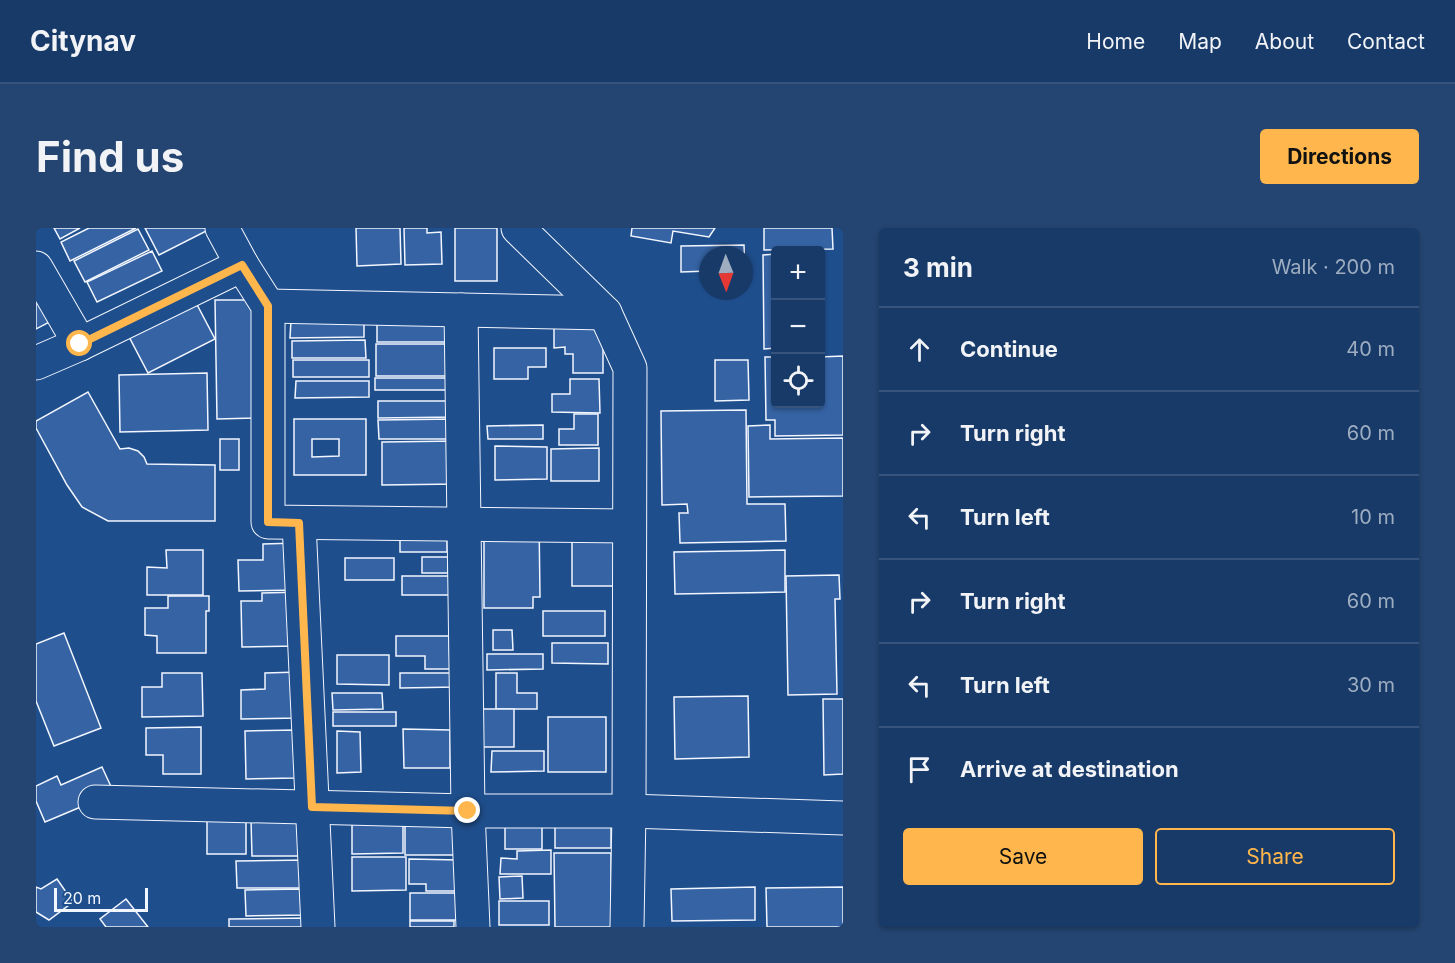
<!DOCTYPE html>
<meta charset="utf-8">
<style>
:root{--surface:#173a69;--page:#244571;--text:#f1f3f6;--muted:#9eadc0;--line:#36547d;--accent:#ffb74d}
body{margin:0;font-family:Inter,sans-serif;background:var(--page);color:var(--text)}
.controls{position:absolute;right:18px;top:18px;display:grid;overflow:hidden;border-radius:6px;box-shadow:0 2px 4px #0004}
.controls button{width:54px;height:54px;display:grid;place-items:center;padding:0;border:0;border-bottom:2px solid var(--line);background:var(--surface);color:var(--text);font:30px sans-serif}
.compass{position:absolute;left:663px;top:18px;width:54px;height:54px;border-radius:50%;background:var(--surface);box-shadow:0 2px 4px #0004;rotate:179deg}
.scale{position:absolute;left:18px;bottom:15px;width:94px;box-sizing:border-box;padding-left:6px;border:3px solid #f2f6ff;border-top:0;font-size:16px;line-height:21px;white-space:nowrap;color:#f2f6ff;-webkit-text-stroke:4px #1f4e8c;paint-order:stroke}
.stop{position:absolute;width:18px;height:18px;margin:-14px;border:4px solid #ffb74d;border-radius:50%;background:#fff}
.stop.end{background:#ffb74d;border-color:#fff;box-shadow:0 2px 6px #0008}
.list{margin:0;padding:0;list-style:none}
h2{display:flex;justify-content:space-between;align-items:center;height:78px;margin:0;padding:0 24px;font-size:26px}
h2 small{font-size:20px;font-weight:400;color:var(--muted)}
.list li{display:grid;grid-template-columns:39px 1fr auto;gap:18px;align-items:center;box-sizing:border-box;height:84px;padding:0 24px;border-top:2px solid var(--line)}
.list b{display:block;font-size:22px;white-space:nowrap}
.list em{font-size:20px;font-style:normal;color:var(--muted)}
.actions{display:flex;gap:12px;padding:18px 24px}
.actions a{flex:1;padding:14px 0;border:2px solid var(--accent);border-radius:6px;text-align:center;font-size:21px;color:var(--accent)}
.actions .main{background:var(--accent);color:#111}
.icon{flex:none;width:33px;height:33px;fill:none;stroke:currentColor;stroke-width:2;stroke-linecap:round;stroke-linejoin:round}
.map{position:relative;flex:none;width:807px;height:699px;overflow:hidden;border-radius:6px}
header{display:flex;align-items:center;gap:36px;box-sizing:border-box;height:84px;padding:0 30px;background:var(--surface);border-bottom:2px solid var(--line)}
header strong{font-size:28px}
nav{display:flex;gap:33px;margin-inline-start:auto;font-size:21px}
.intro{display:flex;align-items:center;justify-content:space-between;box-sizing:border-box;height:144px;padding:0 36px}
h1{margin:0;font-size:42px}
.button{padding:15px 27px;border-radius:6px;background:var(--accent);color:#111;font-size:21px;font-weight:700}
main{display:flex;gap:36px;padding:0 36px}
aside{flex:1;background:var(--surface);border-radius:6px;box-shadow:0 2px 4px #0004}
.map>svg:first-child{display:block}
.building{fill:#3563a3;stroke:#f2f6ff;stroke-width:1.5;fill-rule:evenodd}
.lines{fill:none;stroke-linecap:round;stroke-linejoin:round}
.minor-casing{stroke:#f2f6ff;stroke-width:35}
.minor{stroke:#1f4e8c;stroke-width:33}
.route{stroke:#ffb74d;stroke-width:8}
</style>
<header>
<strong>Citynav</strong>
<nav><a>Home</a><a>Map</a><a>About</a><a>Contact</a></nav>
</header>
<div class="intro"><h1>Find us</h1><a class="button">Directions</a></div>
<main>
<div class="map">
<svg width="807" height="699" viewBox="0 0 807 699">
<rect width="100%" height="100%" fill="#1f4e8c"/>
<!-- building -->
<g class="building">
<polygon points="18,0 44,0 24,11"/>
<polygon points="53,0 100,0 34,33 25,14"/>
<polygon points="109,0 176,0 123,27"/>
<polygon points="320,0 364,0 365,36 321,38"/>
<polygon points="368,0 391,0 391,5 405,4 406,36 369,37"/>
<rect x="419" y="0" width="42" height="53"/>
<polygon points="596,0 679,0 673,9 637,3 635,15 595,8"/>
<polygon points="728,0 796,0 797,21 728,22"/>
<polygon points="102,1 113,22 49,54 38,33"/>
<polygon points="708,17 709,43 708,27 672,27 672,43 645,44 645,18"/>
<polygon points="116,23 126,43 61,74 51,54"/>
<polygon points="787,25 788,120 784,120 784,26"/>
<polygon points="740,26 740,120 728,121 727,27"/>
<polygon points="0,64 23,89 0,101"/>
<polygon points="157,69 179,111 112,145 90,103"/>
<polygon points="179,72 217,72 219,190 181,191"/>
<polygon points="341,91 418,91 419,114 341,114"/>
<polygon points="255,92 328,92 328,109 254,110"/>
<polygon points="518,97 567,97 567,145 537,145 537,126 529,126 529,119 518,120"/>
<polygon points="329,112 330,130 256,130 256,113"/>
<rect x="340" y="116" width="75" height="32"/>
<polygon points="458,120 510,120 510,139 492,139 492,151 458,151"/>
<polygon points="807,128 807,207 739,208 739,192 730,192 729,129 740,129 740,176 784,176 784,129"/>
<rect x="257" y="132" width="76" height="17"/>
<polygon points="679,132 712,132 713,172 679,173"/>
<polygon points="171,145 172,202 84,204 83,147"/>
<rect x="339" y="150" width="76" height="12"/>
<polygon points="534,151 563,151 564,185 516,184 516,166 534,166"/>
<polygon points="260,153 333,153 333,169 259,170"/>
<polygon points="52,164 84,221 93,220 102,223 108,229 111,236 179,237 179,293 72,293 46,279 31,257 0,200 0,193"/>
<polygon points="342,173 420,173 420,189 342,190"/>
<polygon points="710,182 711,276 749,276 750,313 644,315 643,285 652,285 651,276 626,277 625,183"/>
<polygon points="538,186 562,186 562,217 523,217 523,201 538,201"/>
<path d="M258 191H330V247H258ZM276 211H303V228L276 229Z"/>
<polygon points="420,191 420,211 343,211 342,192"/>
<polygon points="507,197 507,211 452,211 451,198"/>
<polygon points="734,197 734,211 807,210 807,268 713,269 712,198"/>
<rect x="184" y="211" width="19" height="31"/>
<polygon points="421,213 421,256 346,257 346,214"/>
<polygon points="459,218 511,219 511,251 459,252"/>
<polygon points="563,220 563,253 515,253 515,221"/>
<polygon points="503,290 504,369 497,369 497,380 448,380 448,291"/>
<polygon points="582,301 582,358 536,358 536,302"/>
<rect x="364" y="306" width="47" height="18"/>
<polygon points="261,315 262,362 203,363 202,332 227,332 227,316"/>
<polygon points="130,322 167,322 167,367 111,367 111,339 131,340"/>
<polygon points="749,322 749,364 639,366 638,324"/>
<rect x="386" y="329" width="26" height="16"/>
<rect x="309" y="330" width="49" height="22"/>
<polygon points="803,347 804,371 799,371 801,466 752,467 750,348"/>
<rect x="366" y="348" width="50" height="19"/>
<polygon points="267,364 260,418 206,419 205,373 226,373 226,365"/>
<polygon points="132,368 173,368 173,383 170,383 170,425 121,425 121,408 109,407 109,380 132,380"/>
<rect x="507" y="383" width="62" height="25"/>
<polygon points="457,402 476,402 477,422 457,422"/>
<polygon points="28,405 65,500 18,518 0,473 0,416"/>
<polygon points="360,408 413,408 414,441 389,441 389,428 360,428"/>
<polygon points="516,415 572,415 572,436 516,435"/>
<polygon points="451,426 507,426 507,441 451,442"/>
<polygon points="301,427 353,427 353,457 301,456"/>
<polygon points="263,444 264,490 205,491 205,462 229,461 229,445"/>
<polygon points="126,445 166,445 167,488 106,489 106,459 126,459"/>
<polygon points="364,445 421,445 421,459 364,460"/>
<polygon points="460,445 481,445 481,465 501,465 501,481 460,481"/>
<polygon points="296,465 346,465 347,481 297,482"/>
<polygon points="712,468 713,529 639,531 638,469"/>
<polygon points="787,471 807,471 807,546 788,547"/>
<rect x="446" y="481" width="32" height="38"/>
<rect x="297" y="484" width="63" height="14"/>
<rect x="512" y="489" width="58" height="55"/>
<polygon points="165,499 165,546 127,546 127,527 110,527 110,500"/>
<polygon points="367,501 414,502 414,540 368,540"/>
<polygon points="260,502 260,550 210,551 209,503"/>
<polygon points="301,503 324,504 325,544 301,545"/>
<polygon points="456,523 508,523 508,543 455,544"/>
<polygon points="66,539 78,565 9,594 0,573 0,558 21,548 25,557"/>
<rect x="171" y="586" width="39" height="40"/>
<rect x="369" y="589" width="52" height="38"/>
<rect x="519" y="590" width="56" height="30"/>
<polygon points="272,591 272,628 216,628 215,592"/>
<polygon points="316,591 367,591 367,625 316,626"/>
<rect x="469" y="593" width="37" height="28"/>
<polygon points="515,622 515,646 464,646 465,630 481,631 481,623"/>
<polygon points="518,625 575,625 575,699 519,699"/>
<polygon points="316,629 370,629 370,662 316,663"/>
<polygon points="373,631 423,632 423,663 390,663 390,656 373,656"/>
<polygon points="270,632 271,660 201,660 200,633"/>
<polygon points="486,648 487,670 464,671 463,649"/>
<polygon points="21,651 37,674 13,692 0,684 0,659 5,661"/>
<polygon points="719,659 719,692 636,693 635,661"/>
<polygon points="807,659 807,699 731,699 730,660"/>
<polygon points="269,661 270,687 210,688 209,662"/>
<rect x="374" y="665" width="48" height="27"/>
<polygon points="90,671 112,699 70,699 64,691"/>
<rect x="463" y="673" width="50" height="24"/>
<polygon points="272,690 272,699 193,699 193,691"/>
<rect x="374" y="693" width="44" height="6"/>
</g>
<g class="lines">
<!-- minor casing -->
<g class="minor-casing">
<g id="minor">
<polyline points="186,0 206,37 232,78 232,294 593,298"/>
<polyline points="482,0 569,85 594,140 593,583 591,699"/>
<polyline points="0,40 44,116"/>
<polyline points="232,78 569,85"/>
<polyline points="425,82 432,583 437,699"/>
<polyline points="0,135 44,116 206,37"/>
<polyline points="263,295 282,699"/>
<polyline points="59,574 432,583 593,583 807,590"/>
</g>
</g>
<!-- minor -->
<use href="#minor" class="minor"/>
</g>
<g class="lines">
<!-- route -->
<polyline class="route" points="44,116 206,37 232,78 232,294 263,295 276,579 432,583"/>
</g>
</svg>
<div class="controls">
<button>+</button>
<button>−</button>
<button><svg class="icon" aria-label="locate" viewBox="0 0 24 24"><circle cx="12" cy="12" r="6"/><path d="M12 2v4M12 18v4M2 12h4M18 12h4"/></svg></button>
</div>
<svg class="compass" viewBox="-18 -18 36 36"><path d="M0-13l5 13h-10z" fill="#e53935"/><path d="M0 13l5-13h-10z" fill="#9eadc0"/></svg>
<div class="scale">20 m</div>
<div class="stop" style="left:44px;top:116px"></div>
<div class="stop end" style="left:432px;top:583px"></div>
</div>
<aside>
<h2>3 min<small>Walk · 200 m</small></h2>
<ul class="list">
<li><svg class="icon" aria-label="ahead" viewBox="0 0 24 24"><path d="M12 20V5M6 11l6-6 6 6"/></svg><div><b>Continue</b></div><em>40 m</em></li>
<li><svg class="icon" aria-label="right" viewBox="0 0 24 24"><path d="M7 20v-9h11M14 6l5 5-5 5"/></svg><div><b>Turn right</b></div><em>60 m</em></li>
<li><svg class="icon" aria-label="left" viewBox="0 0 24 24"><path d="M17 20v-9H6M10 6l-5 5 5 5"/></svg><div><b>Turn left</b></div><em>10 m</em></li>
<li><svg class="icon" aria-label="right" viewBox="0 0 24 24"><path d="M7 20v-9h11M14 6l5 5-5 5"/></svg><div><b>Turn right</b></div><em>60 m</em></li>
<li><svg class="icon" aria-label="left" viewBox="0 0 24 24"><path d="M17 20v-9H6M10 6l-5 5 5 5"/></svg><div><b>Turn left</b></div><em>30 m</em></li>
<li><svg class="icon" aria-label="arrive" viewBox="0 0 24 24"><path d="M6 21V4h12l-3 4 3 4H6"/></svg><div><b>Arrive at destination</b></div></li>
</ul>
<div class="actions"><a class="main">Save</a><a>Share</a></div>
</aside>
</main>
